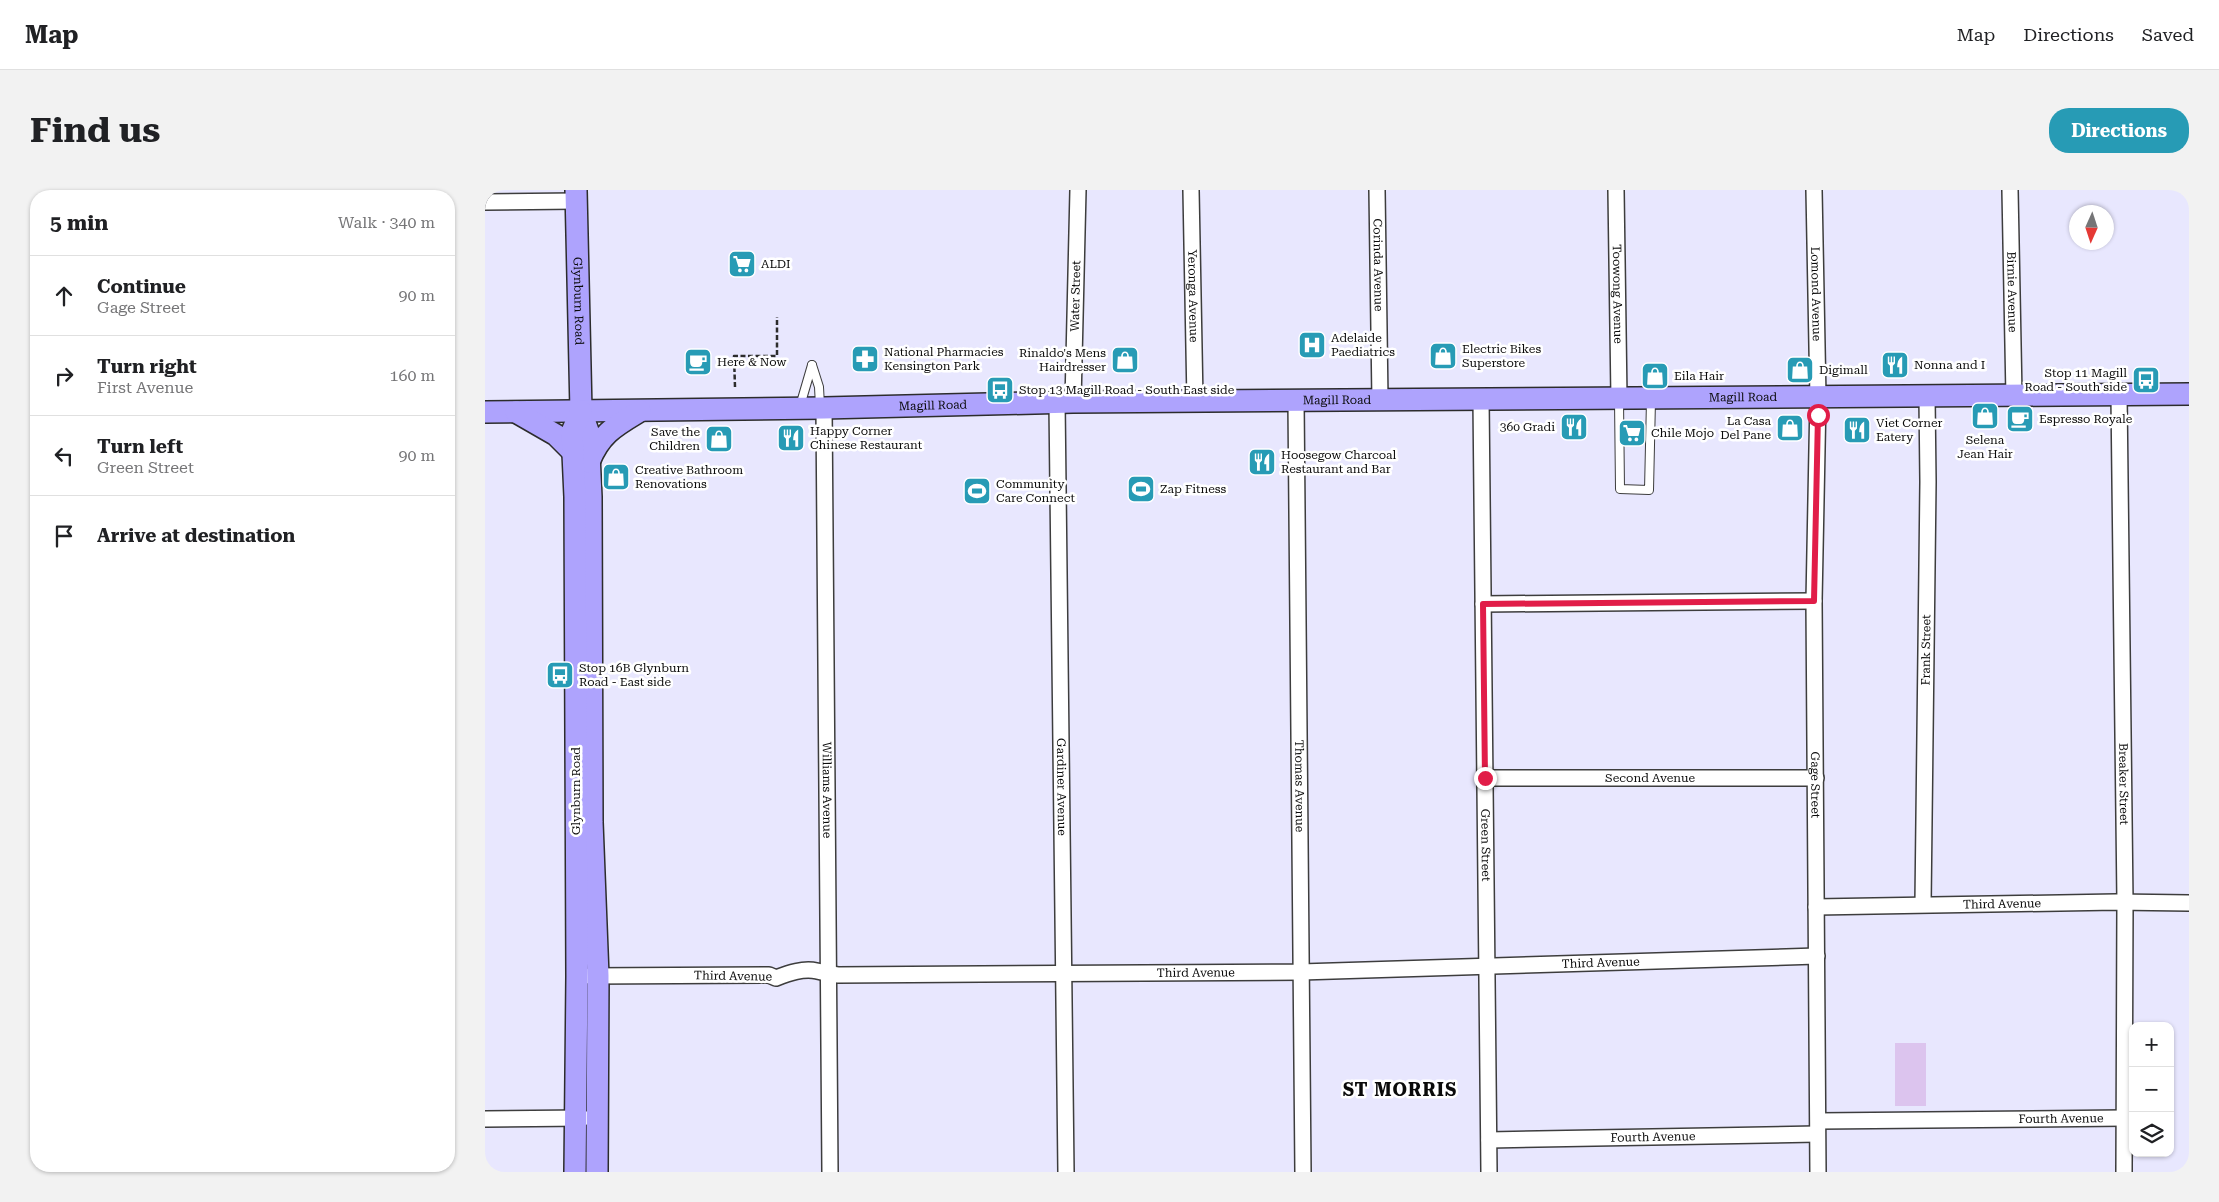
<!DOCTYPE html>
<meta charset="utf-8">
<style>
:root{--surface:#fff;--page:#f2f2f2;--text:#202124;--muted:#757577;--line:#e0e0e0;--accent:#279bb5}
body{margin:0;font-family:"Roboto Serif",serif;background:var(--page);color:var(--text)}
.controls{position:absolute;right:15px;bottom:15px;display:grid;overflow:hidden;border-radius:10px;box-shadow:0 1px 4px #0004}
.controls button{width:45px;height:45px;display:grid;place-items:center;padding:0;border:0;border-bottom:1px solid var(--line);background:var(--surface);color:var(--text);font:25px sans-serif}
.compass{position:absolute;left:1584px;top:15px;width:45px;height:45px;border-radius:50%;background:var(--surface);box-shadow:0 1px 4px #0004;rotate:183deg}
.stop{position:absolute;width:15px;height:15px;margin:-11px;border:4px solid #e11d48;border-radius:50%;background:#fff}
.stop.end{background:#e11d48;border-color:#fff;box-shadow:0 1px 5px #0008}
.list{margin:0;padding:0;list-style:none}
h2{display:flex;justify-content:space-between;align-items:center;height:65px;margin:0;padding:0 20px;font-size:21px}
h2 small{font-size:16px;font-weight:400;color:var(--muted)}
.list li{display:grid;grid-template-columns:32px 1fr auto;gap:15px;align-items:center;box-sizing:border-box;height:80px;padding:0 20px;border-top:1px solid var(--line)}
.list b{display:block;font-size:19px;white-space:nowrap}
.list p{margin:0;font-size:16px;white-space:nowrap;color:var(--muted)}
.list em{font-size:16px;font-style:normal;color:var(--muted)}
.icon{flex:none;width:28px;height:28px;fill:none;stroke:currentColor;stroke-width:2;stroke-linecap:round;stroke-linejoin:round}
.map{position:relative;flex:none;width:1704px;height:982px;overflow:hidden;border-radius:20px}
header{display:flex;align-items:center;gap:30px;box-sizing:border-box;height:70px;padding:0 25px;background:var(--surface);border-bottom:1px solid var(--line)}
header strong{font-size:24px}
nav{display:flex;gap:28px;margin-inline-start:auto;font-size:18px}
.intro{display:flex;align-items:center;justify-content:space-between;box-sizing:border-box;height:120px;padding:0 30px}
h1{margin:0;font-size:35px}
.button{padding:12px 22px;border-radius:20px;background:var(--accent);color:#fff;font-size:18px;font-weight:700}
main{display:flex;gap:30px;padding:0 30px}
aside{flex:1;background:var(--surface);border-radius:20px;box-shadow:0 1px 4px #0004}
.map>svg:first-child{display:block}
.pitch{fill:#dcc4ee}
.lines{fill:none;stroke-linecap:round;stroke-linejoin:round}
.service-casing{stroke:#3d3d3d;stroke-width:10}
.minor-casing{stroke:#3d3d3d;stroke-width:18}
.secondary-casing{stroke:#2c2c2c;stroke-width:24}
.path{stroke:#2c2c2c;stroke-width:2.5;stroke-dasharray:5 2.5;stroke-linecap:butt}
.service{stroke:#fff;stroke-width:8}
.minor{stroke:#fff;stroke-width:15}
.secondary{stroke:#aea3fd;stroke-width:21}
.route{stroke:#e11d48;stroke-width:6}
.labels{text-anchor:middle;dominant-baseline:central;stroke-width:5;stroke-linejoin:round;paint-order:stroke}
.poi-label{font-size:12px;fill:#0a0a0a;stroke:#fff;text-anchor:start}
.street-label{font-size:12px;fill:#0a0a0a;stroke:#fff}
.district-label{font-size:18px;font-weight:bold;letter-spacing:1px;fill:#0a0a0a;stroke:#fff}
</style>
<header>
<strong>Map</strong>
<nav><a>Map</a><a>Directions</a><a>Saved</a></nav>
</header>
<div class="intro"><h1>Find us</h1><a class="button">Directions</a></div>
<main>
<aside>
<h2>5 min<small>Walk · 340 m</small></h2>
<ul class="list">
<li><svg class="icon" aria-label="ahead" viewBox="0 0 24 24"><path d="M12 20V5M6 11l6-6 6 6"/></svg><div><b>Continue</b><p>Gage Street</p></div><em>90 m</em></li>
<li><svg class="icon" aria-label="right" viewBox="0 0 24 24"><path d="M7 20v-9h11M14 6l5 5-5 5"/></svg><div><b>Turn right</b><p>First Avenue</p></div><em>160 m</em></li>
<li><svg class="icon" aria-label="left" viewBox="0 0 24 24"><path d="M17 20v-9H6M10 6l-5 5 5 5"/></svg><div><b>Turn left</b><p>Green Street</p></div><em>90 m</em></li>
<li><svg class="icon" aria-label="arrive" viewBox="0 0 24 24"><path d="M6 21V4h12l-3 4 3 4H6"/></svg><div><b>Arrive at destination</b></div></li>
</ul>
</aside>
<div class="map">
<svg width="1704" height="982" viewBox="0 0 1704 982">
<rect width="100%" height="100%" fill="#e8e7fe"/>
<!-- pitch -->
<rect class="pitch" x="1410" y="853" width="31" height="63"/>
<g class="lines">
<!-- service casing -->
<g class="service-casing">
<g id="service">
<polyline points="327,175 334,197 335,216"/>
<polyline points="1134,210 1135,299 1164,300 1166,210"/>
<polyline points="315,216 327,175"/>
</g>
</g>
<!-- minor casing -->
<g class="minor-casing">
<g id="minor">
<path id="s1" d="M706 0 710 211"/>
<path id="s2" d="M892 0 895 210"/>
<path id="s3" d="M1131 0 1134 208"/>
<path id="s4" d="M1329 0 1333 208 1329 411 1333 982"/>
<path id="s5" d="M1525 0 1529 206"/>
<polyline points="0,12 91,11"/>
<path id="s6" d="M1634 205 1640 712 1639 982"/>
<path id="s7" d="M996 209 1004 982"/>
<path id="s8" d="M811 211 818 982"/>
<path id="s9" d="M572 212 581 982"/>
<path id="s10" d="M588 212 593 0"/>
<path id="s11" d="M339 218 345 982"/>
<polyline points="998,414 1329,411"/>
<path id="s12" d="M1000 588H1331"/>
<path id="s13" d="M1438 714 1443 292 1442 207"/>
<path id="s14" d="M1331 717 1631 712 1704 713"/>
<path id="s15" d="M104 786 284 785 291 788C304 783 318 778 332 781 340 783 345 784 353 785L816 782 1332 766"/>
<polyline points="0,929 98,928"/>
<path id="s16" d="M1334 931 1639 928"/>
<path id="s17" d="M1004 950 1332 944"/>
</g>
</g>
<!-- secondary casing -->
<g class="secondary-casing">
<g id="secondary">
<path id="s18" d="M91 0 96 221 103 241 106 307 107 632 113 786 112 982"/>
<path id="s19" d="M0 222 339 218 588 212 1704 204"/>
<polyline points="31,222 71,245 88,262"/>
<path d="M104 272C115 244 130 236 155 221"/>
<polyline points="90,982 92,786 90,307 87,242 96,221"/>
</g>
</g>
<!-- path -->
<polyline class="path" points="250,197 249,166 292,166 292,127"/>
<!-- service -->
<use href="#service" class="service"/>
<!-- minor -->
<use href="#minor" class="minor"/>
<!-- secondary -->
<use href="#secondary" class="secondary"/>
</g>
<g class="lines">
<!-- route -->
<polyline class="route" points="1000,588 998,414 1329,411 1333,225"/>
</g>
<!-- icons -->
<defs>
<g id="supermarket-square" transform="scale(1.4375)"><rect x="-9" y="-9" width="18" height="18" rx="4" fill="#279bb5" stroke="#fff"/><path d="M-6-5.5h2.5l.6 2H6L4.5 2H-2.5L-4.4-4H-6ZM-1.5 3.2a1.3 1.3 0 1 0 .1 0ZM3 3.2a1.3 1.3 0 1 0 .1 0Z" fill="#fff"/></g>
<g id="hospital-square" transform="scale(1.4375)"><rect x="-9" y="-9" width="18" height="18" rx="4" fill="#279bb5" stroke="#fff"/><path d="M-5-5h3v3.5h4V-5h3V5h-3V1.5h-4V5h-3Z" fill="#fff"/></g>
<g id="shop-square" transform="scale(1.4375)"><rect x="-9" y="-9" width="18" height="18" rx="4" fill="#279bb5" stroke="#fff"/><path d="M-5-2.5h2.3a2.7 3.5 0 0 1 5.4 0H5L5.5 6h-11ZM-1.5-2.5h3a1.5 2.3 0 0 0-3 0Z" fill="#fff"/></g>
<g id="pharmacy-square" transform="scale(1.4375)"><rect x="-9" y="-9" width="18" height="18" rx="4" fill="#279bb5" stroke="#fff"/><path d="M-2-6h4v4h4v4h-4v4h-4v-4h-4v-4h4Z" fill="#fff"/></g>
<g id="cafe-square" transform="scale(1.4375)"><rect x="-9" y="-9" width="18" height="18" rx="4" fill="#279bb5" stroke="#fff"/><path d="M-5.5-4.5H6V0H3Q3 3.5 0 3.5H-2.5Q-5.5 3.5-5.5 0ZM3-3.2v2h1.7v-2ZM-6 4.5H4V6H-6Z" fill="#fff"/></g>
<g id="restaurant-square" transform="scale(1.4375)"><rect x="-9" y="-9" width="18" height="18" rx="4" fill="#279bb5" stroke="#fff"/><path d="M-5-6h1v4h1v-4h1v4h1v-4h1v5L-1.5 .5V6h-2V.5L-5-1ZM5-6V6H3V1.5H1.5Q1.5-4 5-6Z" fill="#fff"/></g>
<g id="bus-square" transform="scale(1.4375)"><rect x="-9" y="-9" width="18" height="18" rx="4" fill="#279bb5" stroke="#fff"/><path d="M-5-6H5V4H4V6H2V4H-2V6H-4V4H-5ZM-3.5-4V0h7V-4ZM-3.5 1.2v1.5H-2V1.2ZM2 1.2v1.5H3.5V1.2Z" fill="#fff"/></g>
<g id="stadium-square" transform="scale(1.4375)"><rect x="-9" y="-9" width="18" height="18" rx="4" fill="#279bb5" stroke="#fff"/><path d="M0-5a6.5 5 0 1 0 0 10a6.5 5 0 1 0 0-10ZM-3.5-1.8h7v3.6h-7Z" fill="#fff"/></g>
</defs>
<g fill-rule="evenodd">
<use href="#supermarket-square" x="257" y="74"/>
<use href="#hospital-square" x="827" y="155"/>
<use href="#shop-square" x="958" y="166"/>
<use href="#pharmacy-square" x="380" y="169"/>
<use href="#shop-square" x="640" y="170"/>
<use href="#cafe-square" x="213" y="172"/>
<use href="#restaurant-square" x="1410" y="175"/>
<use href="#shop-square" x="1315" y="180"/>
<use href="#shop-square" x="1170" y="186"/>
<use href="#bus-square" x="1661" y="190"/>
<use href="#bus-square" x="515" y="200"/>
<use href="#shop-square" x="1500" y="226"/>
<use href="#cafe-square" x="1535" y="229"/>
<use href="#restaurant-square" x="1089" y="237"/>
<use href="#shop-square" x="1305" y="238"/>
<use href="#restaurant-square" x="1372" y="240"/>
<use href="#supermarket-square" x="1147" y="243"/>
<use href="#restaurant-square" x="306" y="248"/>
<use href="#shop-square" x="234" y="249"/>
<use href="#restaurant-square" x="777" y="272"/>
<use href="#shop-square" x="131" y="287"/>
<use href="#stadium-square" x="656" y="299"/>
<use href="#stadium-square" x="492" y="301"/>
<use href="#bus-square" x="75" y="485"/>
</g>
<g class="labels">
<!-- poi labels -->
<g class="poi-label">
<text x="276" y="74">ALDI</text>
<text x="846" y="148">Adelaide<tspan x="846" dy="14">Paediatrics</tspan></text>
<text x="977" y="159">Electric Bikes<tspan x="977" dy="14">Superstore</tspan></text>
<text x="399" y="162">National Pharmacies<tspan x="399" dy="14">Kensington Park</tspan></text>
<text x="621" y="163" text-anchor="end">Rinaldo's Mens<tspan x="621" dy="14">Hairdresser</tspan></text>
<text x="232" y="172">Here &amp; Now</text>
<text x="1429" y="175">Nonna and I</text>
<text x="1334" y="180">Digimall</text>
<text x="1642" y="183" text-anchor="end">Stop 11 Magill<tspan x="1642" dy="14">Road - South side</tspan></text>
<text x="1189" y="186">Eila Hair</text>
<text x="534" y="200">Stop 13 Magill Road - South East side</text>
<text x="1554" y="229">Espresso Royale</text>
<text x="1286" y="231" text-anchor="end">La Casa<tspan x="1286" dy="14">Del Pane</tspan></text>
<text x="1391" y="233">Viet Corner<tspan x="1391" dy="14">Eatery</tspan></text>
<text x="1070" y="237" text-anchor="end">360 Gradi</text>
<text x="325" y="241">Happy Corner<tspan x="325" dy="14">Chinese Restaurant</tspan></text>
<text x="215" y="242" text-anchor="end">Save the<tspan x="215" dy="14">Children</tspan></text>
<text x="1166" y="243">Chile Mojo</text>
<text x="1500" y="250" text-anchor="middle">Selena<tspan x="1500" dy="14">Jean Hair</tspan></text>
<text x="796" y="265">Hoosegow Charcoal<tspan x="796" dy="14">Restaurant and Bar</tspan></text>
<text x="150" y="280">Creative Bathroom<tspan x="150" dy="14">Renovations</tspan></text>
<text x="511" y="294">Community<tspan x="511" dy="14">Care Connect</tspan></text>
<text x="675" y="299">Zap Fitness</text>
<text x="94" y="478">Stop 16B Glynburn<tspan x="94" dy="14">Road - East side</tspan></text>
</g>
<!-- street labels -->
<g class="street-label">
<text stroke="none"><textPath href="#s2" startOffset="75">Corinda Avenue</textPath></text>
<text stroke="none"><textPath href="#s5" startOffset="102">Birnie Avenue</textPath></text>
<text stroke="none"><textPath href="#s3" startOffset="104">Toowong Avenue</textPath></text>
<text stroke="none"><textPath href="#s4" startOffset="104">Lomond Avenue</textPath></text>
<text stroke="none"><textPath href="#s10" startOffset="106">Water Street</textPath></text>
<text stroke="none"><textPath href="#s1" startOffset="106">Yeronga Avenue</textPath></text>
<text stroke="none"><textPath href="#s18" startOffset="111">Glynburn Road</textPath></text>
<text stroke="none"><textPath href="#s19" startOffset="1258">Magill Road</textPath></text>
<text stroke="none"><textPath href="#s19" startOffset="852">Magill Road</textPath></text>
<text stroke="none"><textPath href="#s19" startOffset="448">Magill Road</textPath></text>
<text stroke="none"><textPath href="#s13" startOffset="254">Frank Street</textPath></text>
<text stroke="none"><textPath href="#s12" startOffset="165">Second Avenue</textPath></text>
<text stroke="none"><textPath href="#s6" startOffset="389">Breaker Street</textPath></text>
<text stroke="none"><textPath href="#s4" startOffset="595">Gage Street</textPath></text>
<text stroke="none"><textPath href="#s9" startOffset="385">Gardiner Avenue</textPath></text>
<text stroke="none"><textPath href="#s8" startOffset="385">Thomas Avenue</textPath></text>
<text stroke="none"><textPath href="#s11" startOffset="382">Williams Avenue</textPath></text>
<text transform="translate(91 601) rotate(-90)">Glynburn Road</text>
<text stroke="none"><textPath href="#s7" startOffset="446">Green Street</textPath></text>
<text stroke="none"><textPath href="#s14" startOffset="186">Third Avenue</textPath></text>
<text stroke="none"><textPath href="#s15" startOffset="1014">Third Avenue</textPath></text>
<text stroke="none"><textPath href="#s15" startOffset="609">Third Avenue</textPath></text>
<text transform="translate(248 786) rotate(1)">Third Avenue</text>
<text stroke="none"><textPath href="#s16" startOffset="242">Fourth Avenue</textPath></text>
<text stroke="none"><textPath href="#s17" startOffset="164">Fourth Avenue</textPath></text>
</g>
<!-- district labels -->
<g class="district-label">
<text x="915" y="899">ST MORRIS</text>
</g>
</g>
</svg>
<div class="controls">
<button>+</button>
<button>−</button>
<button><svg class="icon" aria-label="layers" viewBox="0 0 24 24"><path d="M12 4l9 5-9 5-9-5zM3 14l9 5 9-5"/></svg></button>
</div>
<svg class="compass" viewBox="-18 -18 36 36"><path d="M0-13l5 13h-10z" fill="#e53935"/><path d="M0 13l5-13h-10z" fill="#757577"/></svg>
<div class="stop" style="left:1333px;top:225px"></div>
<div class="stop end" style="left:1000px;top:588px"></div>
</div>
</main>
